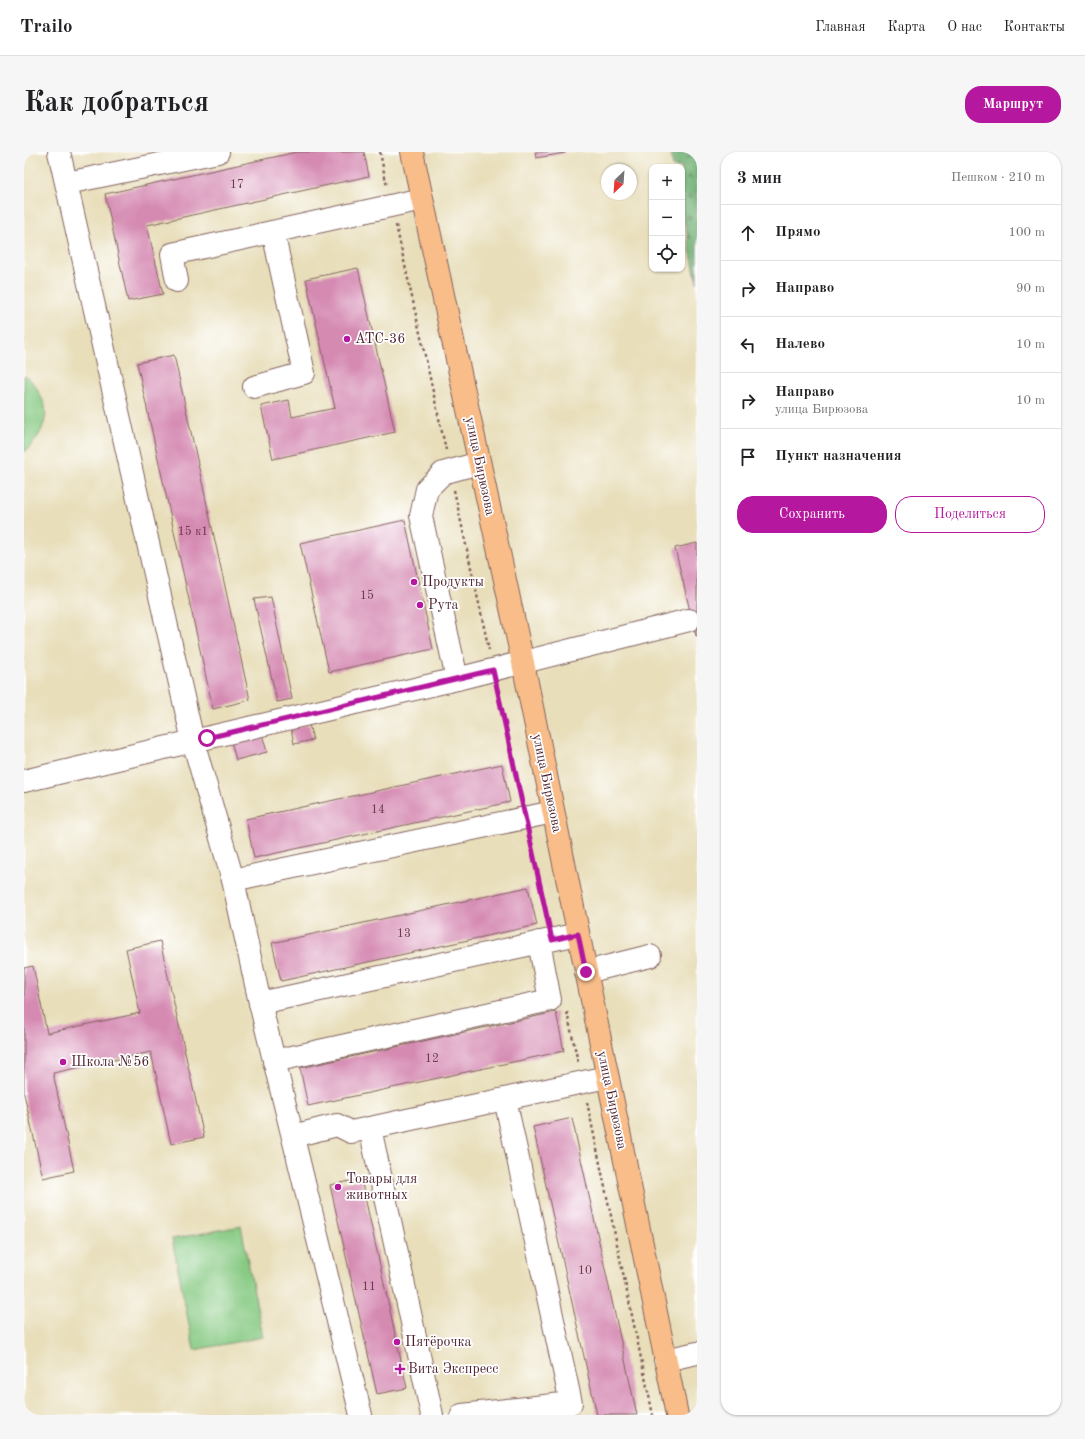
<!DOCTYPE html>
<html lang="ru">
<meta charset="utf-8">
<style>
:root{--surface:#fff;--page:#f6f6f6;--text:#202124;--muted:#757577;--line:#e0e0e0;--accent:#b5179e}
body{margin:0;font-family:"Old Standard TT",serif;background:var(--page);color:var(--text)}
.controls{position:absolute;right:12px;top:12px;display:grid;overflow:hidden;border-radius:8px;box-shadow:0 1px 3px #0004}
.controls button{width:36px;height:36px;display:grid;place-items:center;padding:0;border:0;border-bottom:1px solid var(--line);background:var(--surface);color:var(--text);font:20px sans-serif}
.compass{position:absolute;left:577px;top:12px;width:36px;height:36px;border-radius:50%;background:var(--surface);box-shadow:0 1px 3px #0004;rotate:205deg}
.stop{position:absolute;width:12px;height:12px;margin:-9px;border:3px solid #b5179e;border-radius:50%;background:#fff}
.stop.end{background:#b5179e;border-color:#fff;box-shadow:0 1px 4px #0008}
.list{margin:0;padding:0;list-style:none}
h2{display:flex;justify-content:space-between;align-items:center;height:52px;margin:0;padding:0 16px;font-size:17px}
h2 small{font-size:13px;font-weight:400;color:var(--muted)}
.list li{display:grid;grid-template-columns:26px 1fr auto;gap:12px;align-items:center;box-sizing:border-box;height:56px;padding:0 16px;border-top:1px solid var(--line)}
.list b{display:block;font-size:15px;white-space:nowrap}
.list p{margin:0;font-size:13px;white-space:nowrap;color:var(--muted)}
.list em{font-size:13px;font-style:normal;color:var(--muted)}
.actions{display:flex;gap:8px;padding:12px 16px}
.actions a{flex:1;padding:9px 0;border:1px solid var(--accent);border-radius:16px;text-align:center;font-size:14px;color:var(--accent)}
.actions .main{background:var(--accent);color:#fff}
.icon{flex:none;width:22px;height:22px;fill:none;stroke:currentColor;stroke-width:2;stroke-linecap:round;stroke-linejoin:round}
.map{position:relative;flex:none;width:673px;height:1263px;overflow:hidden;border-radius:16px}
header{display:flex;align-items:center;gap:24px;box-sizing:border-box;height:56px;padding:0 20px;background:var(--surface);border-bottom:1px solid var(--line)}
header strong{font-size:19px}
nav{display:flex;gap:22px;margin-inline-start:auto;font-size:14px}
.intro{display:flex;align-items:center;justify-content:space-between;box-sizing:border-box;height:96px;padding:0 24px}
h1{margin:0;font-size:28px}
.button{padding:10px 18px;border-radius:16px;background:var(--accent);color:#fff;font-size:14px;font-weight:700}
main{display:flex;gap:24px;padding:0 24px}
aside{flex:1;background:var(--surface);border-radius:16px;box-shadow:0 1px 3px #0004}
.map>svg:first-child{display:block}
.forest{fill:url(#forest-firs);stroke:#5c664e}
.garden{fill:#87ca83;stroke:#687457}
.building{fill:#d58ab2}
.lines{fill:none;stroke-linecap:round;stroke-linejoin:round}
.minor-casing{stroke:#81625d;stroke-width:24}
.major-casing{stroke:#81625d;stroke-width:24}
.path{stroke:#81625d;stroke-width:2.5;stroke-dasharray:3 3;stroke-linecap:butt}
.minor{stroke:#fff;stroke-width:22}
.major{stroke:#f8bd89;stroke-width:22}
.route{stroke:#b5179e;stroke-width:5}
.poi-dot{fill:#b5179e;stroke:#fff;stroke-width:1.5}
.labels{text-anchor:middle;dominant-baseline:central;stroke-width:3.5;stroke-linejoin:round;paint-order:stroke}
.number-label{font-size:12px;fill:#6d3a4d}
.poi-label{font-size:14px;fill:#4a1f2b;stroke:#fff;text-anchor:start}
.street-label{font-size:14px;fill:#4a1f2b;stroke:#fff}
</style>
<header>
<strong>Trailo</strong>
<nav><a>Главная</a><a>Карта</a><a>О нас</a><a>Контакты</a></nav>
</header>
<div class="intro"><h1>Как добраться</h1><a class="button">Маршрут</a></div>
<main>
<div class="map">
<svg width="673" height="1263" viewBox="0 0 673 1263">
<defs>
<pattern id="forest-firs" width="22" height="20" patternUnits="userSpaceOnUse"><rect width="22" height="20" fill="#6dae71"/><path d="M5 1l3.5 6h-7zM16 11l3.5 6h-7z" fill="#5c8d5d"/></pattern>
</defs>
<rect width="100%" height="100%" fill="#fff"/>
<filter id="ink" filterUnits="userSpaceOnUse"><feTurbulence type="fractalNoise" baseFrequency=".025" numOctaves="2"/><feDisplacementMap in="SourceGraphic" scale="8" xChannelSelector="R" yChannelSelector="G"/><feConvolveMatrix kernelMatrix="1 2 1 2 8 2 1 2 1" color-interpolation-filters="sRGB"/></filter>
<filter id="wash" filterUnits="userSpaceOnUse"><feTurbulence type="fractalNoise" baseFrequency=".012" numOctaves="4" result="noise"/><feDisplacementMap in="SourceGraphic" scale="16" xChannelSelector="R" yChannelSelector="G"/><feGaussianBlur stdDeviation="0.9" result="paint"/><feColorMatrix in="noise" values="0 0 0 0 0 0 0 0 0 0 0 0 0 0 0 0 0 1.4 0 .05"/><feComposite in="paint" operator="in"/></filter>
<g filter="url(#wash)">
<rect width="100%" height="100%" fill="#e8deba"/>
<!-- forest -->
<polygon class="forest" points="646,0 673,0 673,131 658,58 658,15 649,15"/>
<!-- garden -->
<g class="garden">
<path d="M0 224C6 226 12 234 14 239 16 243 18 247 20 251 26 268 14 289 0 300Z"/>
<polygon points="217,1074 239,1185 170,1198 148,1087"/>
</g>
<g id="blocks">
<!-- building -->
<g class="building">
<polygon points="273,0 340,0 345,24 123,73 139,142 104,149 81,42"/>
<polygon points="511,0 541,0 541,1 512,6"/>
<polygon points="334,116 371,280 249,307 237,254 265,248 268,265 311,256 282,127"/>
<polygon points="150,203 226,548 189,557 113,211"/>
<polygon points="381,368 409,497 305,520 276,391"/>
<polygon points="673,391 673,484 672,484 651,396"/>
<polygon points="247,445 268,547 253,550 230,447"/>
<polygon points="285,572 289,588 270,592 267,576"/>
<polygon points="238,582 243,600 212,608 207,589"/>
<polygon points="478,612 486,650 230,706 222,667"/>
<polygon points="504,735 513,773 257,829 248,791"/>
<polygon points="136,789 180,985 147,992 127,900 29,921 50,1019 19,1026 0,942 0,816 9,814 23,881 116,861 102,797"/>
<polygon points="532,860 540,899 284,954 276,916"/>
<polygon points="548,966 613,1263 573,1263 509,975"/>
<polygon points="337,1027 383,1236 353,1242 306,1033"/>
</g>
</g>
</g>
<g filter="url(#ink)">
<use href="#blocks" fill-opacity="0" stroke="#81625d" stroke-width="1"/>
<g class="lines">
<!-- minor casing -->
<g class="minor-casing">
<g id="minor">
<polyline points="35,0 169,589 209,728 236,851 337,1263"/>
<polyline points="43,31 194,0"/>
<polyline points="153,129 148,102 398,47"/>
<polyline points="230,235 280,221 249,80"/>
<polyline points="433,527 397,364 403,337 419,321 455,311"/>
<polyline points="0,629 433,527 665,468"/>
<polyline points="209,728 529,660"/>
<polyline points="562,820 626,804"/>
<polyline points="236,851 554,782"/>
<polyline points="250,909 526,848 515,790"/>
<polyline points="346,976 408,1263"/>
<polyline points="269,984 313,973 327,980 583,925"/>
<polyline points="641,1208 673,1201"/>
<polyline points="438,1263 547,1251 481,947"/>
</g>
</g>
<!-- major casing -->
<g class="major-casing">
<polyline id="major" points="388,0 499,511 653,1263"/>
</g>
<!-- path -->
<g class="path">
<polyline points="356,0 363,35"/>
<polyline points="372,73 422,298"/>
<polyline points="430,338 465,498"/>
<polyline points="474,538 497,646"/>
<polyline points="506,686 523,767"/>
<polyline points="543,860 554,910"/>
<polyline points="563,950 629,1263"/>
</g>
<!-- minor -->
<use href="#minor" class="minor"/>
<!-- major -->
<use href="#major" class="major"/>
</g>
</g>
<g class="lines" filter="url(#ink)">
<!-- route -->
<polyline class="route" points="183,586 469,518 528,788 554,782 562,820"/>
</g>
<!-- markers -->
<g class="poi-dot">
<circle cx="323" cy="187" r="4"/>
<circle cx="390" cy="430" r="4"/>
<circle cx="396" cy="453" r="4"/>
<circle cx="39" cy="910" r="4"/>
<circle cx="314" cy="1035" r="4"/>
<circle cx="373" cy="1190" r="4"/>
<path d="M374 1211h4v4h4v4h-4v4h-4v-4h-4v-4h4z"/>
</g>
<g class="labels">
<!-- number labels -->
<g class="number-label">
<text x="213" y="33">17</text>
<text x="169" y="380">15 к1</text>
<text x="343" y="444">15</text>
<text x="354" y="658">14</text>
<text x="380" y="782">13</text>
<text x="408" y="907">12</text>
<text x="561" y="1119">10</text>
<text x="345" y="1135">11</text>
</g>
<!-- poi labels -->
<g class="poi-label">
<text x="331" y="187">АТС-36</text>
<text x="398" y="430">Продукты</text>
<text x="404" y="453">Рута</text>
<text x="47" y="910">Школа №56</text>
<text x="322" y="1027">Товары для<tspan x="322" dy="16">животных</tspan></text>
<text x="381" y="1190">Пятёрочка</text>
<text x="384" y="1217">Вита Экспресс</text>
</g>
<!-- street labels -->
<g class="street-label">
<text transform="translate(456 314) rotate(78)">улица Бирюзова</text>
<text transform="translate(523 631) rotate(78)">улица Бирюзова</text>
<text transform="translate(588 948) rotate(78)">улица Бирюзова</text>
</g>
</g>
</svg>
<div class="controls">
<button>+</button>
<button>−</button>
<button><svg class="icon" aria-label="locate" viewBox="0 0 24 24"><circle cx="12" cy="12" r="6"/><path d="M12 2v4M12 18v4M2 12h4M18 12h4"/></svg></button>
</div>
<svg class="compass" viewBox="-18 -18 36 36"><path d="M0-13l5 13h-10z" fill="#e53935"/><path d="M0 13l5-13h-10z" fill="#757577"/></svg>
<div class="stop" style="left:183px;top:586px"></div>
<div class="stop end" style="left:562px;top:820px"></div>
</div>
<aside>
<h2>3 мин<small>Пешком · 210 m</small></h2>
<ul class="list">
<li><svg class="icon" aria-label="ahead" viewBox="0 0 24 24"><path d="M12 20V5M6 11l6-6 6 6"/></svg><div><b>Прямо</b></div><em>100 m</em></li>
<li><svg class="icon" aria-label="right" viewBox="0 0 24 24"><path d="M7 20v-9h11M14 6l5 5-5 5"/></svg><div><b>Направо</b></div><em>90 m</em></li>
<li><svg class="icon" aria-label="left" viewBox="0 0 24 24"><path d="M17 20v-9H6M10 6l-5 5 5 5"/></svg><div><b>Налево</b></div><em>10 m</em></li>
<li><svg class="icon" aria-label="right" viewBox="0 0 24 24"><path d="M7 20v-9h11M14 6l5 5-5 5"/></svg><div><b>Направо</b><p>улица Бирюзова</p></div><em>10 m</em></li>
<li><svg class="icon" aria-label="arrive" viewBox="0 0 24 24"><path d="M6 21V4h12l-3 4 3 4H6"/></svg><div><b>Пункт назначения</b></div></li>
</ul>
<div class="actions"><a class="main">Сохранить</a><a>Поделиться</a></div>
</aside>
</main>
